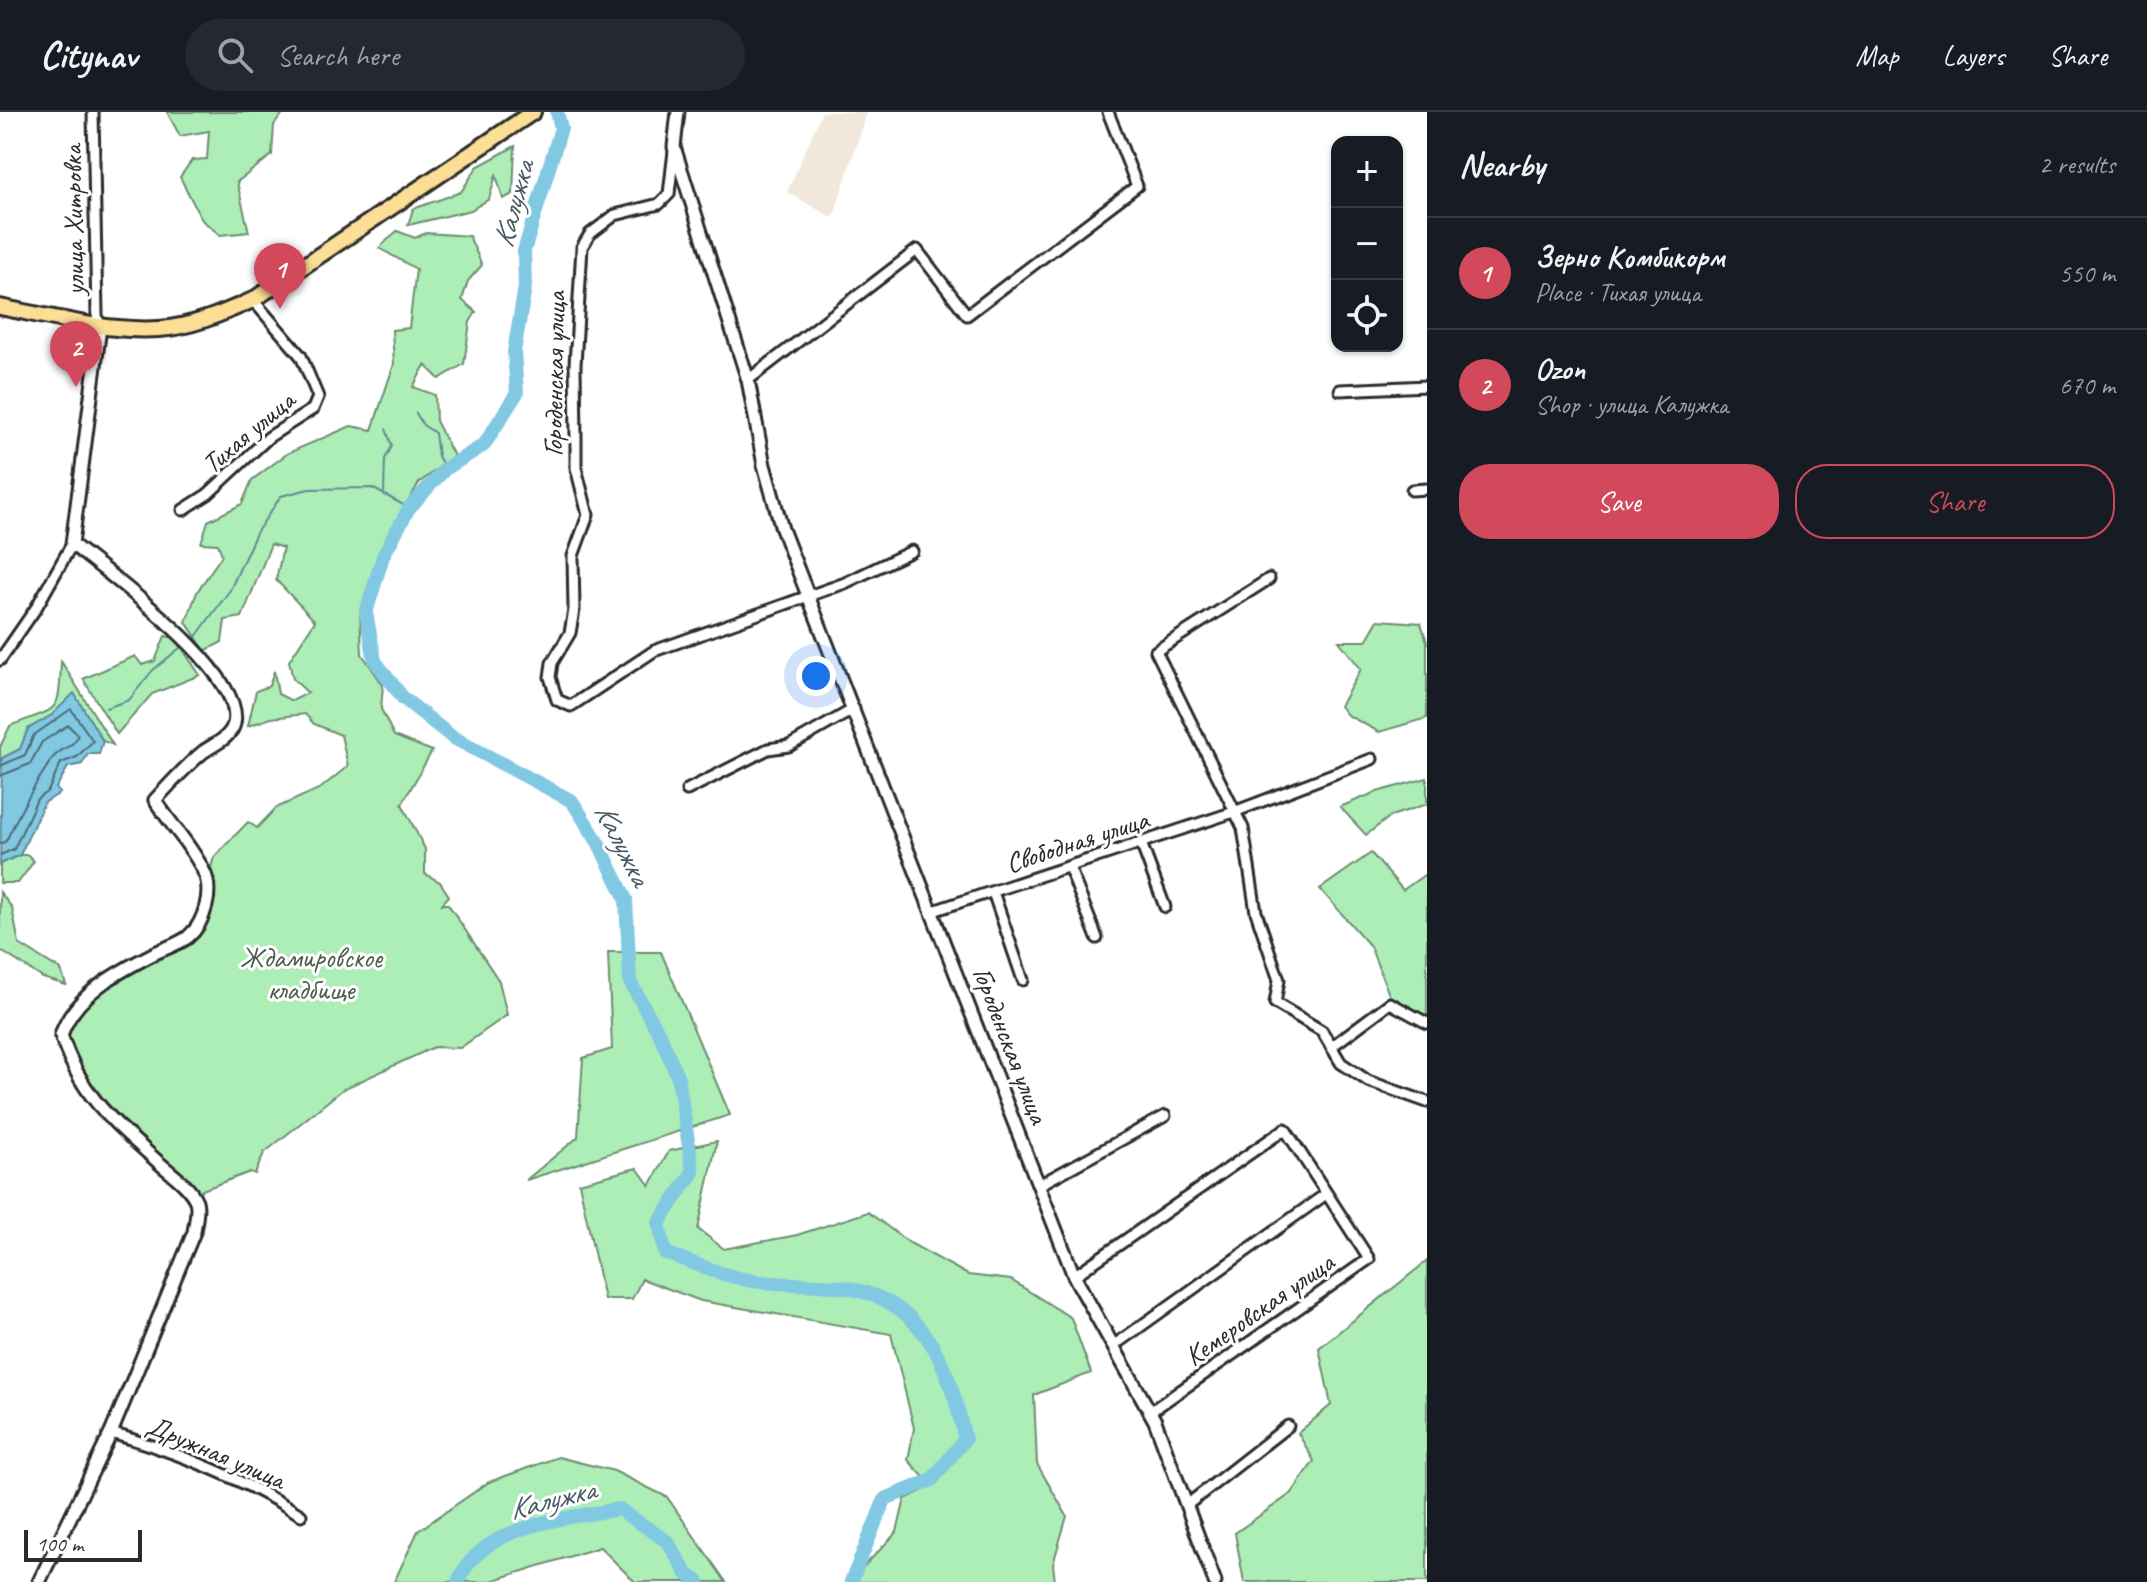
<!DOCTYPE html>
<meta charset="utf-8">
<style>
:root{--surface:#171b24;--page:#242831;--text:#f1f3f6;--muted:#9ea1a6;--line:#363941;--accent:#d1495b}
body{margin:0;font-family:Caveat,sans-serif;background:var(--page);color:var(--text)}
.controls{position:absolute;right:24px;top:24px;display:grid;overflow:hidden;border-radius:16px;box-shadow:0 2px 6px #0004}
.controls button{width:72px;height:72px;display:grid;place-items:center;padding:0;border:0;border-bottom:2px solid var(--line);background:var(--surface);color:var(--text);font:40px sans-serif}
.scale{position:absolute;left:24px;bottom:20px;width:118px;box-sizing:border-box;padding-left:8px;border:4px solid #2b2b2b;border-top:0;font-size:22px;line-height:28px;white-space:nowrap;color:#2b2b2b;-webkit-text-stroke:6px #fff;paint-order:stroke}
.you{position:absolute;left:816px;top:564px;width:28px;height:28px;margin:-20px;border:6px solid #fff;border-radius:50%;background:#1a73e8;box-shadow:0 0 0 12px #1a73e833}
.badge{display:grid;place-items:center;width:52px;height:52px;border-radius:50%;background:var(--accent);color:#fff;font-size:26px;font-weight:700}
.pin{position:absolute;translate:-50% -66px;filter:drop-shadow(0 2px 4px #0008)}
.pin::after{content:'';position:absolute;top:42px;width:28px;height:24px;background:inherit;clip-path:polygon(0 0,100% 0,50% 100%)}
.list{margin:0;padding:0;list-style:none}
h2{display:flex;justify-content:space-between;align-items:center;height:104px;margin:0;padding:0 32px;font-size:34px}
h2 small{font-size:26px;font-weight:400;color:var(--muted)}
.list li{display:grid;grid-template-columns:52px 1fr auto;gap:24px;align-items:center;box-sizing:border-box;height:112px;padding:0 32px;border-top:2px solid var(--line)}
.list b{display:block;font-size:30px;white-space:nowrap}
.list p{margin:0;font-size:26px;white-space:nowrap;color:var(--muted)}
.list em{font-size:26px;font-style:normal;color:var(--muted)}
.actions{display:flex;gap:16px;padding:24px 32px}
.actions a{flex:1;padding:18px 0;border:2px solid var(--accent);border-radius:32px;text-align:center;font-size:28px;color:var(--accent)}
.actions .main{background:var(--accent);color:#fff}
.icon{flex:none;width:44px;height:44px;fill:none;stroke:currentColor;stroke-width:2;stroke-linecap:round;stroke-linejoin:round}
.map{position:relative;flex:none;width:1427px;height:1470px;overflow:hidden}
header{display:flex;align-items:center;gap:48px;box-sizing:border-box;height:112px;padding:0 40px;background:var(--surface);border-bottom:2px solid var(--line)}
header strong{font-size:38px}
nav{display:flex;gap:44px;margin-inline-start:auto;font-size:28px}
.search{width:560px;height:72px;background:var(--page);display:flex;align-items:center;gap:20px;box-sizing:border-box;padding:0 28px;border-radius:44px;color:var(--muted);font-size:30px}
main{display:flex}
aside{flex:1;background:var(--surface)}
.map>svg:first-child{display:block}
.built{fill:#f1e7da}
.green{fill:#adeeb6;stroke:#6c8c70;stroke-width:2}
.water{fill:#81c8e2;stroke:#5f8999;stroke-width:2}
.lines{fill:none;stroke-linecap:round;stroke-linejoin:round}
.shore{stroke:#4d6a74;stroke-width:2}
.stream{stroke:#5f8999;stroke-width:2}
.river{stroke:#81c8e2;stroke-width:14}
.minor-casing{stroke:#2b2b2b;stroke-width:15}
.tertiary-casing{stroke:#2b2b2b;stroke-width:17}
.primary-casing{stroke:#2b2b2b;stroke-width:20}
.minor{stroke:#fff;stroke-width:9}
.tertiary{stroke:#fff;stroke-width:11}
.primary{stroke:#fcde96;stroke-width:14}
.labels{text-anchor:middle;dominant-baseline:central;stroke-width:6;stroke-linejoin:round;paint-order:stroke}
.street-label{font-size:28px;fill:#2b2b2b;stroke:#fff}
.park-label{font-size:28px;fill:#4c5c4e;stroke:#fff}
.water-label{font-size:30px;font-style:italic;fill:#455a62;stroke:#fff}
</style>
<header>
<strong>Citynav</strong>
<div class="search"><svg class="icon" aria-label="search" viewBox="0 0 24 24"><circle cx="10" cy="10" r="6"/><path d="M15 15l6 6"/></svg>Search here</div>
<nav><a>Map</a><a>Layers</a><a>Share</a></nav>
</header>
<main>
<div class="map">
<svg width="1427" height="1470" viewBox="0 0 1427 1470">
<rect width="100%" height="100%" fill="#fff"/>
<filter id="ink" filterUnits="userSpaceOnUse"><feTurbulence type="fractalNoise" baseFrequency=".0125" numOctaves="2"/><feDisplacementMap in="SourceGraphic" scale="16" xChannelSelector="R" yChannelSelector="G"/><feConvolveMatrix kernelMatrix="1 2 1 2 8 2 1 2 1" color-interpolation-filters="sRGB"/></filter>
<g filter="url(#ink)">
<!-- built -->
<polygon class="built" points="822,0 867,0 833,106 787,80"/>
<!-- green -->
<g class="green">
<polygon points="167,0 284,0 274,13 272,43 237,70 249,120 220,123 202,108 180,65 192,48 207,47 209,19 180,24"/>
<polygon points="515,34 513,82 503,87 496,63 489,87 471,98 408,113 413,97 461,80 477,55"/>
<path d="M397 119 415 126 426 121 469 124 482 153 468 169 462 188 476 200 470 210 464 252 439 267 425 253 413 275 435 283 436 309 454 344 419 371 387 424 360 500 362 542 383 573 381 597 394 624 432 639 402 692 425 737V762L440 770 449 784 442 792H448L499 869 507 903 460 936 434 935 343 977 264 1041 255 1062 250 1060 197 1080C163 1048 34 949 78 898 107 865 156 847 192 825L214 745 248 710 257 716 276 696 321 676 348 654 341 623 314 612 305 602 271 606 248 614 256 579 269 574 274 559 278 582 292 589 308 581 293 567 289 549 315 509 276 468 283 436 271 432 242 505 225 508 222 530 205 539 186 510 197 480 222 443 218 432 201 431 208 409 242 392 252 368 288 341 351 314 372 318 394 252 392 218 409 216 416 157 379 136Z"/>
<polygon points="1378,508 1421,511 1427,530 1427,606 1379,620 1347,603 1340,594 1361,557 1339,529 1366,529"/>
<polygon points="165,524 175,526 200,563 152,582 117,622 83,567 135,544 142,553 155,549"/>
<path d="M61 549 113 633 103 629 74 582 52 603 28 617 20 637 2 646 0 651V635L10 614C59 594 59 605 61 549Z"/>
<polygon points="1427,666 1427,692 1391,704 1366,723 1340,695 1377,680"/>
<polygon points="1371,741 1403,778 1427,761 1427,908 1390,885 1370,834 1320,777"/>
<polygon points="20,743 28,743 34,749 18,771 0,771 0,752"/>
<polygon points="0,780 12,796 19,832 61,858 66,873 43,866 0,838"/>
<polygon points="608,840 661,840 730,1003 526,1068 578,1025 583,946 612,937"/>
<polygon points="717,1029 698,1117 724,1137 797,1123 868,1100 908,1130 968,1163 1011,1168 1071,1206 1091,1261 1034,1283 1037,1352 1067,1404 1053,1452 1055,1470 849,1470 897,1420 905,1387 932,1374 908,1348 914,1316 891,1222 701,1189 642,1167 632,1187 604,1187 579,1071 637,1056 650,1074 669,1039"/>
<polygon points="1427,1149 1427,1470 1244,1470 1235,1421 1292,1381 1314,1349 1298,1321 1331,1293 1319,1236"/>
<polygon points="558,1345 614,1359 667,1385 726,1470 635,1470 600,1435 488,1470 394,1470 418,1419 489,1370"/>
</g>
<!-- water -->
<polygon class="water" points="74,581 103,629 99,642 88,642 82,652 68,655 56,676 60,681 44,691 20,743 0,752 2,646 20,637 28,617 52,603"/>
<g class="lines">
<!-- shore -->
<g class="shore">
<polyline points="0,654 25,643 34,623 71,597 93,629 77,645 61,651 48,679 37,687 14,737 0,743"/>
<path d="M0 664 30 652 42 630 68 613 78 623C73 637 60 635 52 647 34 673 20 699 6 729L0 732"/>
</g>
<!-- stream -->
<g class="stream">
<polyline points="416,301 423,313 435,321 438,344 445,357"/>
<polyline points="384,381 385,347 392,334 386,317"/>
<polyline points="195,526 230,478 256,421 281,384 309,377 372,376 409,396"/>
<polyline points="106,596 129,588 152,559 181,535"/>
</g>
<!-- river -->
<g class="river">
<path d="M557 0 561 16 524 139 525 175 514 240 517 281 484 333 445 357 409 396 383 444 366 501 375 549 403 586 452 625 572 689 598 730 626 787 630 870 661 925 678 966 693 1060 659 1111 665 1141C692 1150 720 1163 747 1168 783 1175 822 1169 857 1178 930 1196 951 1262 965 1327L932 1368 885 1387 851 1470"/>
<path d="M458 1470C481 1412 565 1407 619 1397L668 1430 687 1462 698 1470"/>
</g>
<!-- minor casing -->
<g class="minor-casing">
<g id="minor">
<polyline points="93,0 97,203 100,215"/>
<polyline points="674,39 669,82 659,92 615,103 590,122 582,135 575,253 576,327 576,356 588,403 573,444 574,498 570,521 552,551 550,565 557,588 571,594 654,539 845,471 912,439"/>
<polyline points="748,268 917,138 967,203 1137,74 1108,0"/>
<polyline points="1340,278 1427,274"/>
<polyline points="1412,378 1427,377"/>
<polyline points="183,398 208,382 269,325 313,297 318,285 301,244 253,188"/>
<polyline points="1269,467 1156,539 1243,716 1256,800 1279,868 1275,891 1322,919 1341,951 1368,969 1427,990"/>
<polyline points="0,548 36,496 72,432"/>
<polyline points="687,678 768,637 789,634 854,597"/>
<polyline points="1141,731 1165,795"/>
<polyline points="1069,755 1097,826"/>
<polyline points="993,780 1023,868"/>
<polyline points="933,799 1234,700 1372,647"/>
<polyline points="1331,935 1390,891 1427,911"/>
<polyline points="1039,1073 1165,1004"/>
<polyline points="1074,1164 1285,1017 1369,1147 1150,1300"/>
<polyline points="1113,1234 1326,1082"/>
<path d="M111 1321C177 1340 243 1367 301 1403"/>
<polyline points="1187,1393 1288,1314"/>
</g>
</g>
<!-- tertiary casing -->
<g class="tertiary-casing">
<g id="tertiary">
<polyline points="678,0 674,35 748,268 764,353 782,417 1074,1164 1155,1309 1215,1470"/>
<path d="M39 1470 111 1321 194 1120C195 1111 199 1098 196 1089 189 1073 170 1061 157 1049 110 1006 82 986 61 923 75 882 118 860 155 841 165 836 179 832 188 825 205 811 214 778 203 758 193 736 168 709 155 688 170 672 186 654 203 640 214 632 225 629 232 617 257 568 105 460 72 432L100 215"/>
</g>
</g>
<!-- primary casing -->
<g class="primary-casing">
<path id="primary" d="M0 195C52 205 106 220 159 217 192 215 223 201 253 188L533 0"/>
</g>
<!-- minor -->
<use href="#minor" class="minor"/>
<!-- tertiary -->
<use href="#tertiary" class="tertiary"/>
<!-- primary -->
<use href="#primary" class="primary"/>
</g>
</g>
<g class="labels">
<!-- street labels -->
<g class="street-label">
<text transform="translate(73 108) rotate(-91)">улица Хитровка</text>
<text transform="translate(554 262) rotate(-89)">Городенская улица</text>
<text transform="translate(248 320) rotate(-40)">Тихая улица</text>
<text transform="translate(1077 729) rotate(-18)">Свободная улица</text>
<text transform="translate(1011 933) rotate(69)">Городенская улица</text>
<text transform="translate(1259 1197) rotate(-35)">Кемеровская улица</text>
<text transform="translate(216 1340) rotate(23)">Дружная улица</text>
</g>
<!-- park labels -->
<g class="park-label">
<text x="311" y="845">Ждамировское<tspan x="311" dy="32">кладбище</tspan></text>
</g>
<!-- water labels -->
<g class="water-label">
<text transform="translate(513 92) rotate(-75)">Калужка</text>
<text transform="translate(623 732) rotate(63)">Калужка</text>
<text transform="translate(552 1387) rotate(-14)">Калужка</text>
</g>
</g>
</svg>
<div class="controls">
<button>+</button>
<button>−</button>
<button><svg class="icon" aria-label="locate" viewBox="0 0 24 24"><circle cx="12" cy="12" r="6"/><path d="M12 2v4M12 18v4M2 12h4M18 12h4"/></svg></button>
</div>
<div class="scale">100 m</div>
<div class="you"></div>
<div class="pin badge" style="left:280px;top:197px">1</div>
<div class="pin badge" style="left:76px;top:275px">2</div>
</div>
<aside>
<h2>Nearby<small>2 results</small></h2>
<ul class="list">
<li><span class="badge">1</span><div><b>Зерно Комбикорм</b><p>Place · Тихая улица</p></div><em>550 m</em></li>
<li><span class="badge">2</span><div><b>Ozon</b><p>Shop · улица Калужка</p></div><em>670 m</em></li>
</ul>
<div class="actions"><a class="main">Save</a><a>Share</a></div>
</aside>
</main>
